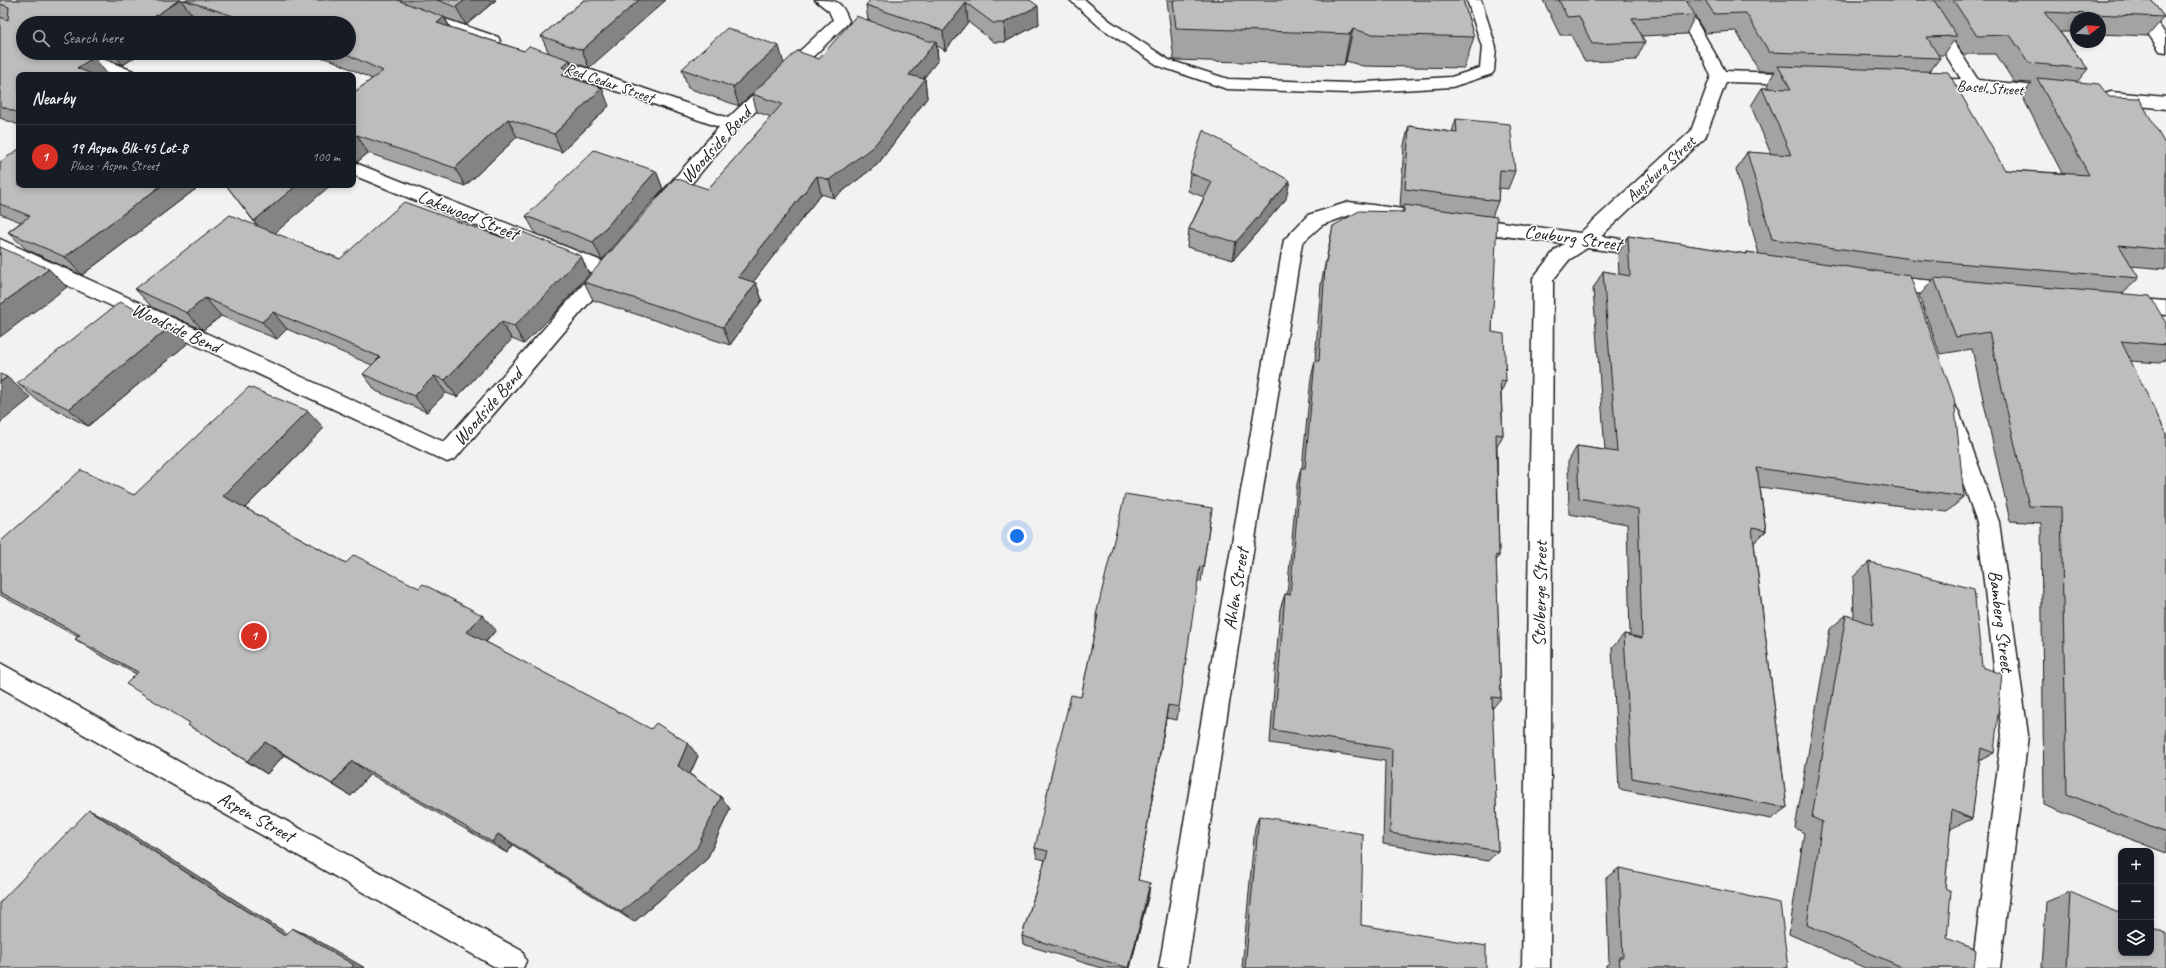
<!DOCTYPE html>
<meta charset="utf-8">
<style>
:root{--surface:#171b24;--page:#242831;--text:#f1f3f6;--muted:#9ea1a6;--line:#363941;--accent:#d93025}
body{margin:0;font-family:Caveat,sans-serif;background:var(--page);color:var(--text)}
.controls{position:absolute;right:12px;bottom:12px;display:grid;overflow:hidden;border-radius:8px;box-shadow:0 2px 6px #0003}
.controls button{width:36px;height:36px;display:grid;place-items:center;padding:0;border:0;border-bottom:1px solid var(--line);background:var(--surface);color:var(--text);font:20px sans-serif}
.compass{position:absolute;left:2070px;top:12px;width:36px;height:36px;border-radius:50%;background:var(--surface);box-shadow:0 2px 6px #0003;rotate:73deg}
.you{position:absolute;left:1017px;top:536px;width:14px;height:14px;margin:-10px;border:3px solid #fff;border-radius:50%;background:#1a73e8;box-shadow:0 0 0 6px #1a73e833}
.badge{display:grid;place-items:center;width:26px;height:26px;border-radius:50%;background:var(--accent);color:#fff;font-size:13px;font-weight:700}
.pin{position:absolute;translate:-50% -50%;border:2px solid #fff;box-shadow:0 1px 4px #0006}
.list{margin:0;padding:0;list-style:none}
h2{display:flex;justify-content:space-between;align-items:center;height:52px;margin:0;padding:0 16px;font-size:17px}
h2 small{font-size:13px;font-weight:400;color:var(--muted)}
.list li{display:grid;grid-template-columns:26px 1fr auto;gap:12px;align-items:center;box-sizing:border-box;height:64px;padding:0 16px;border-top:1px solid var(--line)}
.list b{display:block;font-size:15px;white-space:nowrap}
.list p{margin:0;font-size:13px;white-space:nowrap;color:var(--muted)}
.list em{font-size:13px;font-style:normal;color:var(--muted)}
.icon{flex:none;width:22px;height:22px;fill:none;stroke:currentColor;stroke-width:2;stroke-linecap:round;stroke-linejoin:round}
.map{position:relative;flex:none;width:2166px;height:968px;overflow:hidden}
.search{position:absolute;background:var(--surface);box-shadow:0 2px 6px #0003;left:16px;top:16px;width:340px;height:44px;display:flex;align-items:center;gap:10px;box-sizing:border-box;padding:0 14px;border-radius:22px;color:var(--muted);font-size:15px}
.panel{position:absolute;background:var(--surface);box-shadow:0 2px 6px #0003;left:16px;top:72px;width:340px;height:116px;border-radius:8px}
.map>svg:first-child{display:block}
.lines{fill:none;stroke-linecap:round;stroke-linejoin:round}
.lane-casing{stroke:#1c1c1c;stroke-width:3}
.street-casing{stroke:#1c1c1c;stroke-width:3}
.lane{fill:#fff;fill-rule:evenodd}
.street{fill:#fff;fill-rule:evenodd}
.wall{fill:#a3a3a3;stroke:#1c1c1c;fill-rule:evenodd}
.shaded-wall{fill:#848484;stroke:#1c1c1c}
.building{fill:#bdbdbd;stroke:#1c1c1c}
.labels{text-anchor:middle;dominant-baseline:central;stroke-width:3;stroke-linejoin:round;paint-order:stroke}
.far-street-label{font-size:16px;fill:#1c1c1c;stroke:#fff}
.street-label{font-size:19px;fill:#1c1c1c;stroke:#fff}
</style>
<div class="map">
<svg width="2166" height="968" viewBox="0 0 2166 968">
<rect width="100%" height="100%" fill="#f2f2f2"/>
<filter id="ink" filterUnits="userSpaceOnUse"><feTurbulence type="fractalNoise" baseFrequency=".025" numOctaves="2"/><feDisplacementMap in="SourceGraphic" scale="8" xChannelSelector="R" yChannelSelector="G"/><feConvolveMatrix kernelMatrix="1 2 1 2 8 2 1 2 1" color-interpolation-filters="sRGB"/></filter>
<g filter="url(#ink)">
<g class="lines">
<!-- lane casing -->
<g class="lane-casing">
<polygon id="lane" points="1070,0 1085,0 1110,21 1169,60 1228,79 1349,83 1451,77 1480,68 1482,47 1467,0 1481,0 1496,47 1494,71 1492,74 1452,87 1349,93 1227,89 1159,66 1100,27"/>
</g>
<!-- street casing -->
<g class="street-casing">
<g id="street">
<polygon points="366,0 389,0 498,37 500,41 498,45 486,45 368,3"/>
<path d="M815 0C837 0 841 0 849 21L847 24 737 129 672 207 665 208 658 207 656 202 658 197 719 127 539 64 537 60 539 56 545 55 551 56 728 118 833 20 829 11Z"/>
<polygon points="1668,0 1684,0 1725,71 1801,74 1807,75 1809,79 1807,83 1801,84 1726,82 1705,138 1601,236 1659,245 1662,250 1659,255 1652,257 1587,248 1569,260 1553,280 1550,968 1522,968 1533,278 1555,250 1564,244 1466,231 1459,229 1457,224 1459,219 1466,217 1580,233 1691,131 1711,76 1704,60"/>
<polygon points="1911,0 1927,0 1978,80 2057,88 2063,89 2066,93 2063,97 2057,98 1973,90 1920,88 1918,84 1920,80 1961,79"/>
<polygon points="2125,0 2141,0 2166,35 2166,52 2160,51"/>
<polygon points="65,53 88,53 133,71 135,75 112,75 67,57"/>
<polygon points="2111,92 2166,97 2166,109 2105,102 2102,98 2105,94"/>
<polygon points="353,162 604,262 609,261 616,263 619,268 455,459 447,462 0,254 0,239 444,442 593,273 353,175"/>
<polygon points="1349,202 1403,209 1410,211 1412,216 1410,221 1403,223 1350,215 1322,225 1302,243 1187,968 1159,968 1284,240 1308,215"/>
<polygon points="1884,276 1956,283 1963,285 1966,290 1963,295 1956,297 1884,290 1877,288 1874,283 1877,278"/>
<polygon points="2127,298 2166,301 2166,315 2120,310 2117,305 2120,300"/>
<polygon points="1948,404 1955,406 1959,412 1999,522 2028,735 2000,968 1972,968 2002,735 1977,522 1937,412 1941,406"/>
<polygon points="0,663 522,951 526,961 523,968 497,968 0,687"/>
</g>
</g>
<!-- lane -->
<use href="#lane" class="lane"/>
<!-- street -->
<use href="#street" class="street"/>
</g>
<!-- wall -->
<g class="wall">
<polygon points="0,0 496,0 466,25 445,18 450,27 524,51 549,53 541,36 584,0 589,68 570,61 577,79 576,80 609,106 562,152 517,137 465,186 368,153 357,162 353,161 353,93 372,79 334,61 310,54 309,55 303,53 349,53 349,23 211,23 194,17 185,23 23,23 19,75 19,125 0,118"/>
<polygon points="1030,0 1039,24 1005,42 994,42 968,22 945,51 943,49 937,46 938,60 923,79 925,79 927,98 878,164 834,198 821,194 753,282 756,283 762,300 730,345 593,300 584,282 708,189 771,117 757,112 752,94 739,106 688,88 682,69 784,64 819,59 868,20 866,5"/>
<polygon points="1167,0 1463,0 1474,37 1464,68 1363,66 1346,61 1344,65 1174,60"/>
<path d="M1543 0H2151L2164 17 2148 36 2100 34V18H2076V32H2060L2088 69 2077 82 2109 97 2166 146V269L2131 266 2139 278 2122 294 2166 323V359L2160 363 2130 361 2166 433V853L2044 805 2041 523 2010 521 1972 349 1940 354 1919 296 1933 280 1910 278 1964 497 1947 512 1760 487 1766 531 1754 543 1787 808 1771 819 1619 789 1612 648 1624 634 1630 635 1627 524 1569 514 1568 462 1577 446 1605 450 1593 289 1603 271 1619 274 1618 254 1628 236 1746 254 1747 252 1759 254 1736 170 1747 152 1771 154 1751 106 1762 88H1769L1767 85 1775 71H1759L1736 31 1705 33 1695 16 1686 34 1641 36 1645 42 1636 60 1585 62 1571 35H1560ZM1954 40 1963 54H1996L2014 82 2032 83 2022 96 2062 173 2005 170 1930 71 1940 58 1938 55H1944Z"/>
<polygon points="92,53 141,53 123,65"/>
<polygon points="1456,119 1515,171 1508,189 1499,188 1498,201 1492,217 1492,332 1506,381 1501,392 1503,435 1497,447 1499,556 1496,561 1501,698 1492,709 1498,851 1488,861 1383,844 1385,761 1270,743 1280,609 1285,594 1287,595 1297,484 1301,468 1302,468 1311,378 1315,361 1321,284 1333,226 1402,212 1403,208 1400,207 1404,145 1409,126 1452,132"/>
<polygon points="0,162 19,185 201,185 82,275 26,249 8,232 21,222 0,214"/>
<polygon points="656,171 663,189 602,260 536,234 526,216"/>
<polygon points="1190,173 1286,199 1233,260 1187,247 1189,229 1204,197 1188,191"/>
<polygon points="226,185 274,233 340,259 504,238 581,256 589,274 555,313 524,344 512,339 457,397 446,393 427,412 376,391 363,374 372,365 287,329 277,339 221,316 203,330 152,307 135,289 258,227"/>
<polygon points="171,326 188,343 88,426 37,400 17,383"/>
<polygon points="324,428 245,508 346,563 496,630 486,642 698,756 690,774 721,797 730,809 707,859 634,922 513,845 507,853 370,774 351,796 284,755 267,774 188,725 190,723 136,674 98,654 75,639 78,637 0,595 0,542"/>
<polygon points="1212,508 1201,582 1197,581 1177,720 1166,718 1138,880 1149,893 1130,968 1101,968 1023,944 1022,936 1045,860 1037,858 1035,848 1081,697 1096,626 1096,615"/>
<polygon points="1869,562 1982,667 1994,753 1979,761 1972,819 1950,829 1945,888 1947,938 1974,968 1865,968 1789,934 1804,833 1795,828 1830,629 1846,615 1854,618 1853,577"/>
<polygon points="1259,816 1361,925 1486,968 1242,968 1255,827"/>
<polygon points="1619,868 1788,968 1606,968 1606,965 1609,963 1606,878"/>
<polygon points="2070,892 2166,968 2042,968 2046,902"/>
</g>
<!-- shaded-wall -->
<g class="shaded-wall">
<polygon points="179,0 181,0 194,17 185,23 145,23"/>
<polygon points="465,0 496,0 466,25 456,7"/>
<polygon points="639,0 666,0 589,68 582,50"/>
<polygon points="966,3 968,22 945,51 943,32"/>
<polygon points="1038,6 1039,24 1005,42 1004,23"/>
<polygon points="444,17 454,35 437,23"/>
<polygon points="1353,29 1346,61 1344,65 1350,34"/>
<polygon points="936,41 938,60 912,93 909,75"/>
<polygon points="779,46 784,64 739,106 733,87"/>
<polygon points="113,53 141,53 123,65"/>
<polygon points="94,57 108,75 83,75 77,68"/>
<polygon points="570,60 577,79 574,82 562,75 562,67"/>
<polygon points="925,79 927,98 878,164 834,198 829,180"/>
<polygon points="602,88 609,106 562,152 554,134"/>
<polygon points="508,119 517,137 465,186 455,168"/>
<polygon points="357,135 368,153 357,162 353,155 353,138"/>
<polygon points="656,171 663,189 602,260 593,242"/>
<polygon points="817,176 821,194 744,294 738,277"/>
<polygon points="1290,181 1286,199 1233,260 1236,242"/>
<polygon points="162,185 201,185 82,275 65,257"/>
<polygon points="297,185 331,185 268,239 254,221"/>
<polygon points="581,256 589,274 555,313 524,344 514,326"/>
<polygon points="49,269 67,287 0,337 0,305"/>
<polygon points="756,283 762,300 730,345 723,327"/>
<polygon points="205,298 221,316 203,330 187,313"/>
<polygon points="273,312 287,329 277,339 262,322"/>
<polygon points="501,322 512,339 457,397 445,380"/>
<polygon points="171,326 188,343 88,426 69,409"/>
<polygon points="434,376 446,393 427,412 414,396"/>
<polygon points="7,377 31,398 0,423 0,382"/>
<polygon points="308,411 324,428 241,512 223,496"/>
<polygon points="482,615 496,630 481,647 467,632"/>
<polygon points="1168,705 1166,718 1136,889 1138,880"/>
<polygon points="265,742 284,755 267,774 247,761"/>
<polygon points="688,743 698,756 688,778 678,766"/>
<polygon points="352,761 370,774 351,796 332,784"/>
<polygon points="721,797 730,809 707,859 634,922 621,912"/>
<polygon points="89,810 112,821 305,945 285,936"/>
<polygon points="498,834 513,845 507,853 492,842"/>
<polygon points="1150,883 1149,893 1130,968 1129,968"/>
<polygon points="292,928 312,937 365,968 351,968"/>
</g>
<!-- building -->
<g class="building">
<polygon points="0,0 179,0 145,23 23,23 23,53 84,53 94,57 77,68 94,75 19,75 19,113 0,106 0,17 8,20 9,7 0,4"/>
<polygon points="184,0 397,0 444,17 437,23 524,51 529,46 570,60 562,67 568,70 562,75 602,88 554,134 508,119 455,168 357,135 353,138 353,93 383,71 344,53 349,53 349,23 255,23"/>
<polygon points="437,0 465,0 456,7"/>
<polygon points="584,0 639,0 582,50 541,36"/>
<polygon points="870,0 1030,0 1038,6 1004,23 993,23 966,3 943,32 941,30 866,5"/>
<polygon points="1173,0 1463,0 1474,37 1370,34 1353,29 1350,34 1176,28"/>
<polygon points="1559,0 1686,0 1695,15 1632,18 1645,42 1592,44 1579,16 1567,17"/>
<polygon points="1705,0 1934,0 1957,36 1927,37 1940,58 1769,52 1746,13 1714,14"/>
<polygon points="1953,0 2151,0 2164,17 2044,12 2088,69 2029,63 2010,35 1977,36"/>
<polygon points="856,16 928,41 936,41 909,75 925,79 874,146 829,180 817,176 738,277 756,283 723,327 584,282 675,178 708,189 782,104 752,94 797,51 819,59"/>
<polygon points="727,28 779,46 733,87 682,69"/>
<polygon points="1778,66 1948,72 2005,170 2089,175 2037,78 2099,84 2109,97 2139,98 2166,146 2166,250 2119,245 2139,278 1919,260 1772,239 1747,152 1791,155 1762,88 1791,89"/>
<polygon points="1456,119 1510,124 1515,171 1500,170 1498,201 1405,189 1409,126 1457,133"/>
<polygon points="1203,130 1290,181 1236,242 1189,229 1212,182 1190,173"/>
<polygon points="19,149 19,185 162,185 65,257 8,232 30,216 0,204 0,162"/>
<polygon points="594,150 656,171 593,242 526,216"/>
<polygon points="226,185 297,185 254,221"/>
<polygon points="404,202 504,238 513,228 581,256 545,296 514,326 501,322 445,380 434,376 414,396 363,374 380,357 273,312 262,322 205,298 187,313 135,289 230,215 340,259"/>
<polygon points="1404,205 1497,217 1492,332 1504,334 1506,381 1500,380 1503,435 1496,434 1499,556 1496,555 1501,698 1492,697 1498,851 1390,833 1392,749 1274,730 1285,594 1290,595 1301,468 1305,468 1315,361 1319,361 1325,267 1333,226 1359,211 1404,212"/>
<polygon points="1628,236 1747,254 1747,252 1910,276 1954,398 1964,497 1757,468 1766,531 1752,528 1787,808 1632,778 1624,634 1642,638 1638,509 1579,498 1577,446 1617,452 1603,271 1630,276"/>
<polygon points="0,247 49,269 0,305"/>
<polygon points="1934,278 2150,296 2166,323 2166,345 2121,341 2166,433 2166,833 2067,794 2061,507 2029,506 1989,332 1956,337"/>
<polygon points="120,302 171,326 69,409 17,383"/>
<polygon points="0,374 7,377 0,382"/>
<polygon points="249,387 308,411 223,496 346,563 354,555 419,588 423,584 482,615 467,632 651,729 656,723 688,743 678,766 721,797 697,848 621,912 498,834 492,842 352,761 332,784 265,742 247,761 188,725 190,723 126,684 138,672 75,639 80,635 0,592 0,542 81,470 134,495"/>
<polygon points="1125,494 1212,508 1203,567 1200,566 1179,707 1168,705 1138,880 1150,883 1129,968 1022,936 1048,851 1035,848 1052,771 1071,695 1081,697 1098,615 1096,615"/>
<polygon points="1869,562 1974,589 1982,667 2002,674 1994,753 1981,748 1972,819 1952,810 1945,888 1951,891 1947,938 1976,950 1974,968 1904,968 1807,925 1822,822 1812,817 1846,615 1873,625"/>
<polygon points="89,810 285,936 292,928 354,965 351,968 0,968 0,902"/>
<polygon points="1259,816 1363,834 1361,925 1486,946 1486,968 1245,968"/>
<polygon points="1619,868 1780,903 1788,968 1620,968 1619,957 1623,957"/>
<polygon points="2070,892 2121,914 2121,953 2151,953 2151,927 2166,933 2166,968 2066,968"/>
</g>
</g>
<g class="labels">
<!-- far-street labels -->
<g class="far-street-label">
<text transform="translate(609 83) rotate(19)">Red Cedar Street</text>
<text transform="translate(1990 88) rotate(4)">Basel Street</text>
<text transform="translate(1661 169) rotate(-43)">Augsburg Street</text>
</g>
<!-- street labels -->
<g class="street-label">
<text transform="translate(716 145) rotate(-48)">Woodside Bend</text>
<text transform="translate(468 215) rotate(22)">Lakewood Street</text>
<text transform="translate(1573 238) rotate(8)">Couburg Street</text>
<text transform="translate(176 328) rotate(25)">Woodside Bend</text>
<text transform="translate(488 407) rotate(-49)">Woodside Bend</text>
<text transform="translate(1236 589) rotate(-81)">Ahlen Street</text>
<text transform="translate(1540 594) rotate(-89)">Stolberge Street</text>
<text transform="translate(2001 621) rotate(83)">Bamberg Street</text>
<text transform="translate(256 817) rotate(29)">Aspen Street</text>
</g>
</g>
</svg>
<div class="controls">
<button>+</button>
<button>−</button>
<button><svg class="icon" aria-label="layers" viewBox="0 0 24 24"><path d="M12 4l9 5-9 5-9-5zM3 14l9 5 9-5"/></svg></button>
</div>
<svg class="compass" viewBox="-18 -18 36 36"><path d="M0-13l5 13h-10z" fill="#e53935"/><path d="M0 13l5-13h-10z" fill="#9ea1a6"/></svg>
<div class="you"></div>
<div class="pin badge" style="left:254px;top:636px">1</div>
<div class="search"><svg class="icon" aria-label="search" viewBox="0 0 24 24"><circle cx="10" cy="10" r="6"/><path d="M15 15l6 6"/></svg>Search here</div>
<section class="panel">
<h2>Nearby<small></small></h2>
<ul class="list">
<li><span class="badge">1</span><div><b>19 Aspen Blk-45 Lot-8</b><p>Place · Aspen Street</p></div><em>100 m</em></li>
</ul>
</section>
</div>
